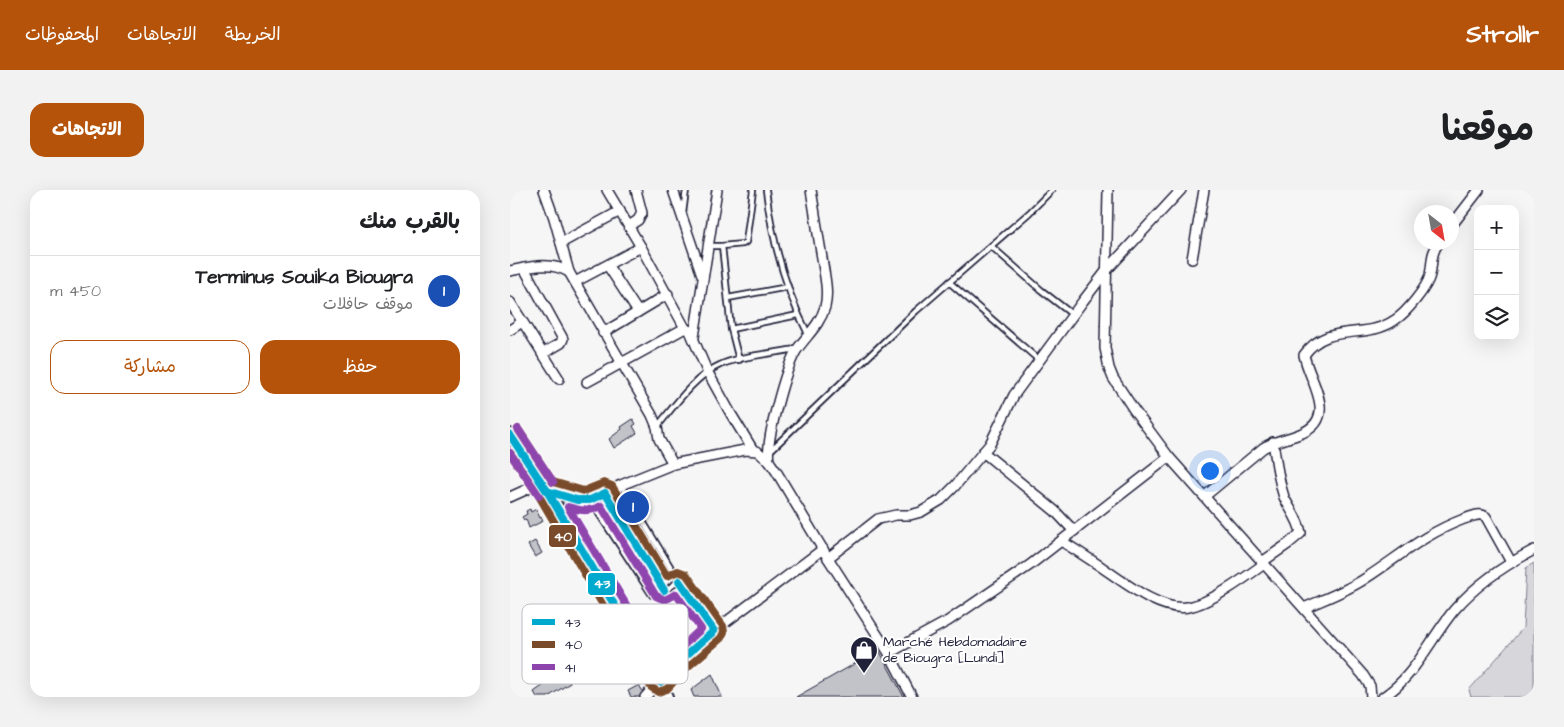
<!DOCTYPE html>
<html lang="ar">
<meta charset="utf-8">
<style>
:root{--surface:#fff;--page:#f2f2f2;--text:#202124;--muted:#757577;--line:#e0e0e0;--accent:#b45309}
body{margin:0;font-family:"Architects Daughter","Playpen Sans Arabic",sans-serif;background:var(--page);color:var(--text);direction:rtl}
.controls{position:absolute;right:15px;top:15px;display:grid;overflow:hidden;border-radius:10px;box-shadow:0 5px 20px #0002}
.controls button{width:45px;height:45px;display:grid;place-items:center;padding:0;border:0;border-bottom:1px solid var(--line);background:var(--surface);color:var(--text);font:25px sans-serif}
.compass{position:absolute;left:904px;top:15px;width:45px;height:45px;border-radius:50%;background:var(--surface);box-shadow:0 5px 20px #0002;rotate:149deg}
.you{position:absolute;left:699px;top:280px;width:18px;height:18px;margin:-12px;border:4px solid #fff;border-radius:50%;background:#1a73e8;box-shadow:0 0 0 8px #1a73e833}
.badge{display:grid;place-items:center;width:32px;height:32px;border-radius:50%;background:var(--accent);color:#fff;font-size:16px;font-weight:700}
.pin{position:absolute;translate:-50% -50%;border:2px solid #fff;box-shadow:0 1px 5px #0006}
.list{margin:0;padding:0;list-style:none}
h2{display:flex;justify-content:space-between;align-items:center;height:65px;margin:0;padding:0 20px;font-size:21px}
h2 small{font-size:16px;font-weight:400;color:var(--muted)}
.list li{display:grid;grid-template-columns:32px 1fr auto;gap:15px;align-items:center;box-sizing:border-box;height:70px;padding:0 20px;border-top:1px solid var(--line)}
.list b{display:block;font-size:19px;white-space:nowrap}
.list p{margin:0;font-size:16px;white-space:nowrap;color:var(--muted)}
.list em{font-size:16px;font-style:normal;color:var(--muted)}
.actions{display:flex;gap:10px;padding:15px 20px}
.actions a{flex:1;padding:11px 0;border:1px solid var(--accent);border-radius:15px;text-align:center;font-size:18px;color:var(--accent)}
.actions .main{background:var(--accent);color:#fff}
.icon{flex:none;width:28px;height:28px;fill:none;stroke:currentColor;stroke-width:2;stroke-linecap:round;stroke-linejoin:round}
.map{position:relative;flex:none;width:1024px;height:507px;overflow:hidden;direction:ltr;border-radius:15px}
header{display:flex;align-items:center;gap:30px;box-sizing:border-box;height:70px;padding:0 25px;background:var(--accent);color:#fff}
header strong{font-size:24px}
nav{display:flex;gap:28px;margin-inline-start:auto;font-size:18px}
.intro{display:flex;align-items:center;justify-content:space-between;box-sizing:border-box;height:120px;padding:0 30px}
h1{margin:0;font-size:35px}
.button{padding:12px 22px;border-radius:15px;background:var(--accent);color:#fff;font-size:18px;font-weight:700}
main{display:flex;gap:30px;padding:0 30px}
aside{flex:1;background:var(--surface);border-radius:15px;box-shadow:0 5px 20px #0002}
.map>svg:first-child{display:block}
.green{fill:#d7d7db;stroke:#7c7c8b}
.building{fill:#c2c2c9;stroke:#22223b}
.lines{fill:none;stroke-linecap:round;stroke-linejoin:round}
.lane-casing{stroke:#22223b;stroke-width:8}
.street-casing{stroke:#22223b;stroke-width:12}
.secondary-casing{stroke:#22223b;stroke-width:16}
.lane{stroke:#fff;stroke-width:4.5}
.street{stroke:#fff;stroke-width:9}
.secondary{stroke:#fff;stroke-width:12}
.bus-1-casing{stroke:#fff;stroke-width:11}
.bus-2-casing{stroke:#fff;stroke-width:11}
.bus-3-casing{stroke:#fff;stroke-width:11}
.bus-1{stroke:#00a9ce;stroke-width:8}
.bus-2{stroke:#7a4b2a;stroke-width:8}
.bus-3{stroke:#8e44ad;stroke-width:8}
.labels{text-anchor:middle;dominant-baseline:central;stroke-width:4;stroke-linejoin:round;paint-order:stroke}
.poi-label{font-size:14px;fill:#22223b;stroke:#fff;text-anchor:start}
.key{fill:#fff;stroke:#bdbdc4;stroke-width:1}
.key-label{font-size:14px;fill:#22223b}
.line-badge{stroke:#fff;stroke-width:2}
.badge-label{font-size:14px;text-anchor:middle;font-weight:bold;fill:#fff}
</style>
<header>
<strong>Strollr</strong>
<nav><a>الخريطة</a><a>الاتجاهات</a><a>المحفوظات</a></nav>
</header>
<div class="intro"><h1>موقعنا</h1><a class="button">الاتجاهات</a></div>
<main>
<div class="map">
<svg width="1024" height="507" viewBox="0 0 1024 507">
<rect width="100%" height="100%" fill="#f6f6f7"/>
<filter id="ink" filterUnits="userSpaceOnUse"><feTurbulence type="fractalNoise" baseFrequency=".02" numOctaves="2"/><feDisplacementMap in="SourceGraphic" scale="10" xChannelSelector="R" yChannelSelector="G"/><feConvolveMatrix kernelMatrix="1 2 1 2 8 2 1 2 1" color-interpolation-filters="sRGB"/></filter>
<g filter="url(#ink)">
<!-- green -->
<polygon class="green" points="1024,373 1024,507 961,507 959,500 1013,438 1016,378"/>
<!-- building -->
<g class="building">
<polygon points="123,229 126,234 123,236 127,243 104,258 99,249 112,239 111,237"/>
<polygon points="20,319 21,322 26,319 30,328 31,327 33,331 19,338 16,329 14,330 12,327 17,324 16,321"/>
<polygon points="25,351 32,363 25,367 18,355"/>
<polygon points="369,460 394,507 286,507"/>
<polygon points="58,480 63,488 59,491 60,493 38,507 27,507 24,502 38,492 39,490 46,485 48,486"/>
<polygon points="202,484 212,507 184,507 181,500"/>
<polygon points="129,495 135,505 131,507 121,507 118,501"/>
</g>
<g class="lines">
<!-- lane casing -->
<g class="lane-casing">
<g id="lane">
<path d="M256 0C262 49 276 102 299 146"/>
<polyline points="173,23 176,0"/>
<polyline points="198,56 212,56 221,139 229,170"/>
<polyline points="212,56 233,54 236,52 243,0"/>
<polyline points="481,56 531,100 563,125"/>
<polyline points="439,92 530,171"/>
<polyline points="218,108 278,97"/>
<polyline points="221,139 288,125"/>
<path d="M147 237C164 216 186 185 210 175 229 166 265 163 286 159"/>
<polyline points="261,260 406,121 519,23 542,0"/>
<polyline points="111,295 169,391 204,441"/>
<polyline points="95,303 154,400"/>
<polyline points="80,310 142,405 147,406 169,391"/>
</g>
</g>
<!-- street casing -->
<g class="street-casing">
<g id="street">
<polyline points="34,0 44,28 59,82 142,225 147,237 149,249 163,274"/>
<polyline points="97,0 131,57 175,138 180,141 197,181 221,224 243,260"/>
<polyline points="163,0 192,85"/>
<polyline points="598,0 595,158 599,178 603,188 624,220 659,267 853,485 860,496 861,507"/>
<polyline points="942,35 969,0"/>
<polyline points="119,36 128,30 132,23 126,0"/>
<polyline points="51,53 110,21"/>
<polyline points="682,69 694,0"/>
<polyline points="98,76 128,122"/>
<polyline points="14,78 53,149 51,153 32,164"/>
<path d="M0 81C20 77 40 71 59 82"/>
<polyline points="65,92 131,57"/>
<polyline points="0,112 49,189"/>
<polyline points="0,140 12,132"/>
<polyline points="93,143 158,104"/>
<polyline points="184,147 207,0"/>
<polyline points="77,192 175,138"/>
<polyline points="473,262 545,321 564,341"/>
<path d="M259 271C255 251 276 178 286 161 296 146 310 135 315 117 319 101 314 83 312 68 308 45 305 23 301 0"/>
<polyline points="37,301 67,310 80,310 111,295 163,274 235,260 247,261 259,271 266,281 318,368 379,463 402,507"/>
<path d="M695 306 753 258C765 250 779 249 792 243 829 227 799 191 794 165 818 131 855 151 885 130 896 123 917 98 920 85 923 71 920 65 929 52"/>
<polyline points="0,307 31,293"/>
<path d="M551 351C563 358 575 366 587 374 610 389 649 422 678 417 701 413 736 387 754 374"/>
<polyline points="318,368 368,329 386,325 400,325 411,322 431,310 445,296 480,254 504,205 573,111 597,80 671,0"/>
<path d="M752 372 778 354 791 343C789 330 779 318 774 307 768 289 766 270 763 252"/>
<path d="M794 418C814 409 837 401 856 388 890 366 914 344 954 329 961 327 969 322 976 327L1001 372"/>
<polyline points="379,463 438,431 520,375 659,267"/>
<polyline points="135,507 166,474 204,441 313,359"/>
<path d="M873 507C905 487 921 447 945 419 967 394 995 375 1024 360"/>
</g>
</g>
<!-- secondary casing -->
<g class="secondary-casing">
<polyline id="secondary" points="0,245 37,301 150,492 156,507"/>
</g>
<!-- lane -->
<use href="#lane" class="lane"/>
<!-- street -->
<use href="#street" class="street"/>
<!-- secondary -->
<use href="#secondary" class="secondary"/>
<!-- bus-1 casing -->
<g class="bus-1-casing">
<g id="bus-1">
<polyline points="0,245 37,301 150,492 166,474 204,441 169,391"/>
<polyline points="29,289 37,301 67,310 80,310 95,303 154,400"/>
</g>
</g>
<!-- bus-2 casing -->
<g class="bus-2-casing">
<polyline id="bus-2" points="0,263 29,306 141,497 148,502 157,499 173,481 211,448 214,442 213,436 176,384 168,381 157,386 102,296 94,293 74,301 43,292 8,239"/>
</g>
<!-- bus-3 casing -->
<g class="bus-3-casing">
<g id="bus-3">
<polyline points="8,239 43,292"/>
<polyline points="0,263 29,306"/>
<path d="M91 316 146 406 155 410 166 404 191 439 152 475 58 317C71 321 79 322 91 316Z"/>
</g>
</g>
<!-- bus-1 -->
<use href="#bus-1" class="bus-1"/>
<!-- bus-2 -->
<use href="#bus-2" class="bus-2"/>
<!-- bus-3 -->
<use href="#bus-3" class="bus-3"/>
</g>
</g>
<!-- icons -->
<defs>
<g id="shop-pin" transform="scale(1.4375)"><path d="M0 17L-7.5 6A9.5 9.5 0 1 1 7.5 6Z" fill="#22223b" stroke="#fff"/><path d="M-5-2.5h2.3a2.7 3.5 0 0 1 5.4 0H5L5.5 6h-11ZM-1.5-2.5h3a1.5 2.3 0 0 0-3 0Z" fill="#fff"/></g>
</defs>
<g fill-rule="evenodd">
<use href="#shop-pin" x="354" y="460"/>
</g>
<g class="labels">
<!-- poi labels -->
<g class="poi-label">
<text x="373" y="452">Marché Hebdomadaire<tspan x="373" dy="16">de Biougra [Lundi]</tspan></text>
</g>
</g>
<!-- legend -->
<rect x="12" y="414" width="166" height="80" rx="8" class="key"/>
<rect x="22" y="429" width="23" height="6" fill="#00a9ce"/>
<rect x="22" y="451" width="23" height="7" fill="#7a4b2a"/>
<rect x="22" y="474" width="23" height="6" fill="#8e44ad"/>
<g class="key-label">
<text x="54" y="437">43</text>
<text x="54" y="459">40</text>
<text x="54" y="482">41</text>
</g>
<g class="line-badge">
<rect x="38" y="334" width="29" height="24" rx="5" fill="#7a4b2a"/>
<rect x="77" y="382" width="29" height="24" rx="5" fill="#00a9ce"/>
</g>
<g class="badge-label">
<text x="53" y="351">40</text>
<text x="92" y="398">43</text>
</g>
</svg>
<div class="controls">
<button>+</button>
<button>−</button>
<button><svg class="icon" aria-label="layers" viewBox="0 0 24 24"><path d="M12 4l9 5-9 5-9-5zM3 14l9 5 9-5"/></svg></button>
</div>
<svg class="compass" viewBox="-18 -18 36 36"><path d="M0-13l5 13h-10z" fill="#e53935"/><path d="M0 13l5-13h-10z" fill="#757577"/></svg>
<div class="you"></div>
<div class="pin badge" style="left:123px;top:317px;background:#1a4fb4">1</div>
</div>
<aside>
<h2>بالقرب منك<small></small></h2>
<ul class="list">
<li><span class="badge" style="background:#1a4fb4">1</span><div><b>Terminus Souika Biougra</b><p>موقف حافلات</p></div><em>450 m</em></li>
</ul>
<div class="actions"><a class="main">حفظ</a><a>مشاركة</a></div>
</aside>
</main>
